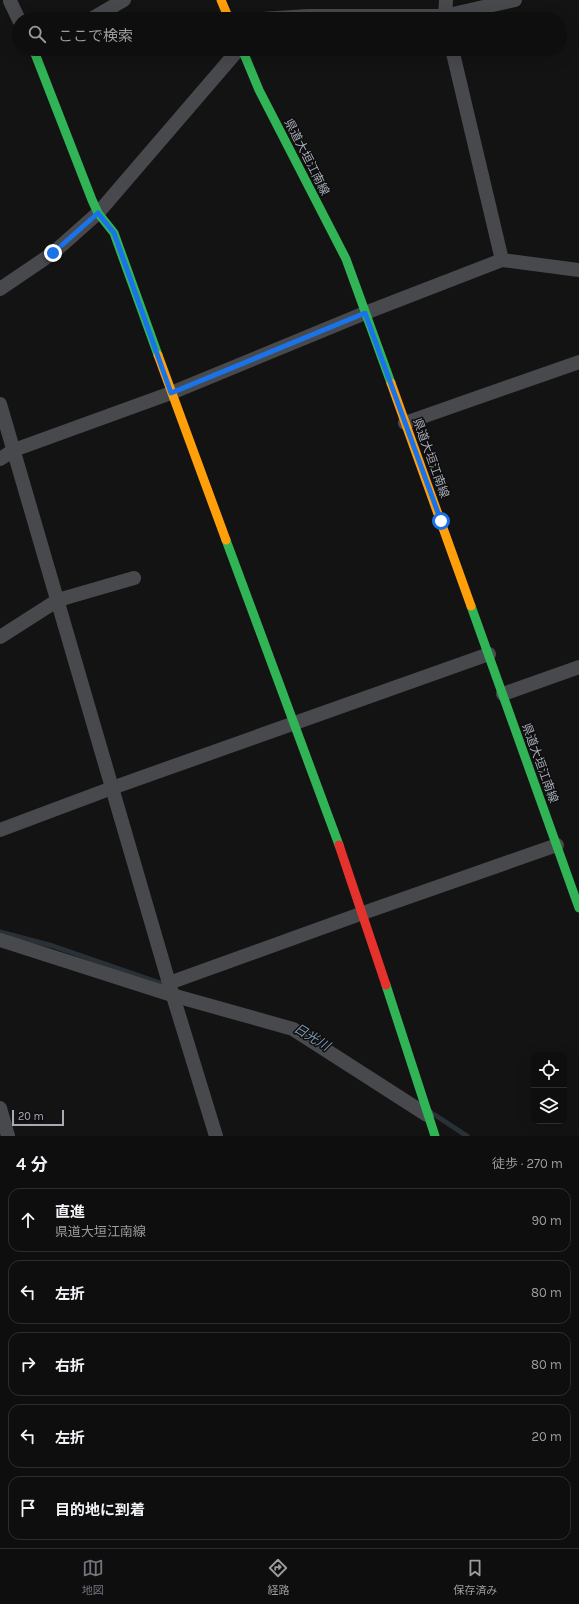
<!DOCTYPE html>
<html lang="ja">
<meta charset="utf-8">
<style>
:root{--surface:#0e0e0f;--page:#1c1c1d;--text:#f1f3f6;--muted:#9b9c9e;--line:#2e2e2f;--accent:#72757d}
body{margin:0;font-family:Karla,"Noto Sans JP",sans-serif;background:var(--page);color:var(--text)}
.controls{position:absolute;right:12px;bottom:12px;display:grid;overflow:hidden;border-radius:8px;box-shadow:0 4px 16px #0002}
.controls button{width:36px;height:36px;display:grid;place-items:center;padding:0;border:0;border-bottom:1px solid var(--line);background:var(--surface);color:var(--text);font:20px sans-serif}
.scale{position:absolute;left:12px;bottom:10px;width:52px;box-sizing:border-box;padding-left:4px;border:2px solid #a5aab5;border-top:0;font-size:11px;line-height:14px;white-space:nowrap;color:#a5aab5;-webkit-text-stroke:3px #0e0e0f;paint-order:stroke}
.stop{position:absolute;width:12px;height:12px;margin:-9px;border:3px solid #1a73e8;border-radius:50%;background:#fff}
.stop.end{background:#1a73e8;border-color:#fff;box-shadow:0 1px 4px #0008}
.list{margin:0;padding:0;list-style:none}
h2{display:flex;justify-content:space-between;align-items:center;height:52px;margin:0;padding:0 16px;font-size:17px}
h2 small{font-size:13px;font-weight:400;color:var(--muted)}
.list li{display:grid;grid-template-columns:26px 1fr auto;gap:12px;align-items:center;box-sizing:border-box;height:64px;margin:0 8px 8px;padding:0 8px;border:1px solid var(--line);border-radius:12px}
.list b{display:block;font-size:15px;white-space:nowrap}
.list p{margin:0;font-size:13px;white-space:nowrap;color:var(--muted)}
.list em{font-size:13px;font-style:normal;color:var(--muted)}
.icon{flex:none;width:22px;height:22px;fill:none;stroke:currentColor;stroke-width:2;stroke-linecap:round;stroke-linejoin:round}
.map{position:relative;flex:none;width:579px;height:1136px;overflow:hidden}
.search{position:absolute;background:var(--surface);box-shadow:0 4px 16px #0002;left:12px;right:12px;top:12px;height:44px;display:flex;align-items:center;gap:10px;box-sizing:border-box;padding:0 14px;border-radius:22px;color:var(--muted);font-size:15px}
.sheet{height:412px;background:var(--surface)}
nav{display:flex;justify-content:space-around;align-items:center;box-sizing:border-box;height:56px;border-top:1px solid var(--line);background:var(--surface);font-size:11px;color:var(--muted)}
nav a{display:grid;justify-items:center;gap:2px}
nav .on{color:var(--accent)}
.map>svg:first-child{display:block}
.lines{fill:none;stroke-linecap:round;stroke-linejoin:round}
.stream{stroke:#293137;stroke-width:5}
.street{stroke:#48494c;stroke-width:14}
.fast{stroke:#30b455;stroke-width:9}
.slow{stroke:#ff9f0a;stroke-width:9}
.jam{stroke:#e5322d;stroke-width:9}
.route{stroke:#1a73e8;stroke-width:5}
.labels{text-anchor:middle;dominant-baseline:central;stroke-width:3;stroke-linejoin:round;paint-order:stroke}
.street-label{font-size:12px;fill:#a5aab5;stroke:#0e0e0f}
.water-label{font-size:13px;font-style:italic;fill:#7c98b0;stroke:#0e0e0f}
</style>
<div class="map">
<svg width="579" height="1136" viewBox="0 0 579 1136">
<rect width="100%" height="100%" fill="#131314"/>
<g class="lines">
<!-- stream -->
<g class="stream">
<polyline points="0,932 53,946 163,984"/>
<polyline points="435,1115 467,1136"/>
</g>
<!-- street -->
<g class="street">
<polyline points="10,1 19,20"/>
<polyline points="91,19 124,0"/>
<polyline points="262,19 308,16 444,16 515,0"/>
<polyline points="445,19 446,0"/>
<polyline points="452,49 502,260"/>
<polyline points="0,289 53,253 98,213 239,49"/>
<polyline points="0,404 169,983 216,1136"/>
<polyline points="405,423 579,362"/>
<polyline points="0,459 14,450 171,393 365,313 502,260 579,270"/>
<polyline points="0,637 58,600 134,578"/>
<polyline points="503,694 579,667"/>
<polyline points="0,830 112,788 489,654"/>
<polyline points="0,940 172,995 293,1029 427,1115"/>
<polyline points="169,983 363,913 557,845"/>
<polyline points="0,1108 8,1136"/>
</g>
<!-- fast -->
<g class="fast">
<polyline points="37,49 34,51 92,200 98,213 114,233 158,355"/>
<polyline points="242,49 259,90 346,259 391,383"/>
<polyline points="226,540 339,845"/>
<polyline points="471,606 579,908"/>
<polyline points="386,985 435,1136"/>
</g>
<!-- slow -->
<g class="slow">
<polyline points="221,0 229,19"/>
<polyline points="158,355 226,540"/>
<polyline points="391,383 471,606"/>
</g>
<!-- jam -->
<polyline class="jam" points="339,845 386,985"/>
</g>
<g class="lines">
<!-- route -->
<polyline class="route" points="53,253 98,213 114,233 171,393 365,313 441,521"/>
</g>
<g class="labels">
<!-- street labels -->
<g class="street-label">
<text transform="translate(307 157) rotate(63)">県道大垣江南線</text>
<text transform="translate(431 458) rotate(70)">県道大垣江南線</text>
<text transform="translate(540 763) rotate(70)">県道大垣江南線</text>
</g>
<!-- water labels -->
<g class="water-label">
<text transform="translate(312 1037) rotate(31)">日光川</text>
</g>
</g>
</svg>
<div class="controls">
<button><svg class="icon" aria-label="locate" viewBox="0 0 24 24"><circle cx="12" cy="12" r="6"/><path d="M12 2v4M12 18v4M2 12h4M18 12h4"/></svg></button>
<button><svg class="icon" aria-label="layers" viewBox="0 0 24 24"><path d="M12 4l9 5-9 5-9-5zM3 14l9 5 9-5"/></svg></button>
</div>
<div class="scale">20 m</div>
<div class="stop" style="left:441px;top:521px"></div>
<div class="stop end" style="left:53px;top:253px"></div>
<div class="search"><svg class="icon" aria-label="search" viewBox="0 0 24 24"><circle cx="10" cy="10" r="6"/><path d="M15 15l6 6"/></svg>ここで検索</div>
</div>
<section class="sheet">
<h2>4 分<small>徒歩 · 270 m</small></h2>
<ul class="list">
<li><svg class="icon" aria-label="ahead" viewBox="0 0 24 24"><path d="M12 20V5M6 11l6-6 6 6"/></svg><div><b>直進</b><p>県道大垣江南線</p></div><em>90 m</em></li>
<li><svg class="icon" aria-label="left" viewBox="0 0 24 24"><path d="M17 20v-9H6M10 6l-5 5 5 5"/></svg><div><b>左折</b></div><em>80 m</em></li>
<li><svg class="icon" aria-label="right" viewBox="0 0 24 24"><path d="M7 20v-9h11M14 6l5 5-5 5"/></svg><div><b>右折</b></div><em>80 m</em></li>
<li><svg class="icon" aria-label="left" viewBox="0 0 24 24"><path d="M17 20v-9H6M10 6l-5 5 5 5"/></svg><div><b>左折</b></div><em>20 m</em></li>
<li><svg class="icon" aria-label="arrive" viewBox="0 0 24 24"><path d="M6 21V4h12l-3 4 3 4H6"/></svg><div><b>目的地に到着</b></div></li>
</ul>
</section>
<nav>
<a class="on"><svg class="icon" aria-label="map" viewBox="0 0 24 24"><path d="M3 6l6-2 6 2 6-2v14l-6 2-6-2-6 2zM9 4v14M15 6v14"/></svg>地図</a>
<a><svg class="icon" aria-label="directions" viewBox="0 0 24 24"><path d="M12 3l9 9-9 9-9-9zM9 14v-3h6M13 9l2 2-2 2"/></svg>経路</a>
<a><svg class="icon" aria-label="saved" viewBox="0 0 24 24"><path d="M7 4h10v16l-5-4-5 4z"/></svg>保存済み</a>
</nav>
